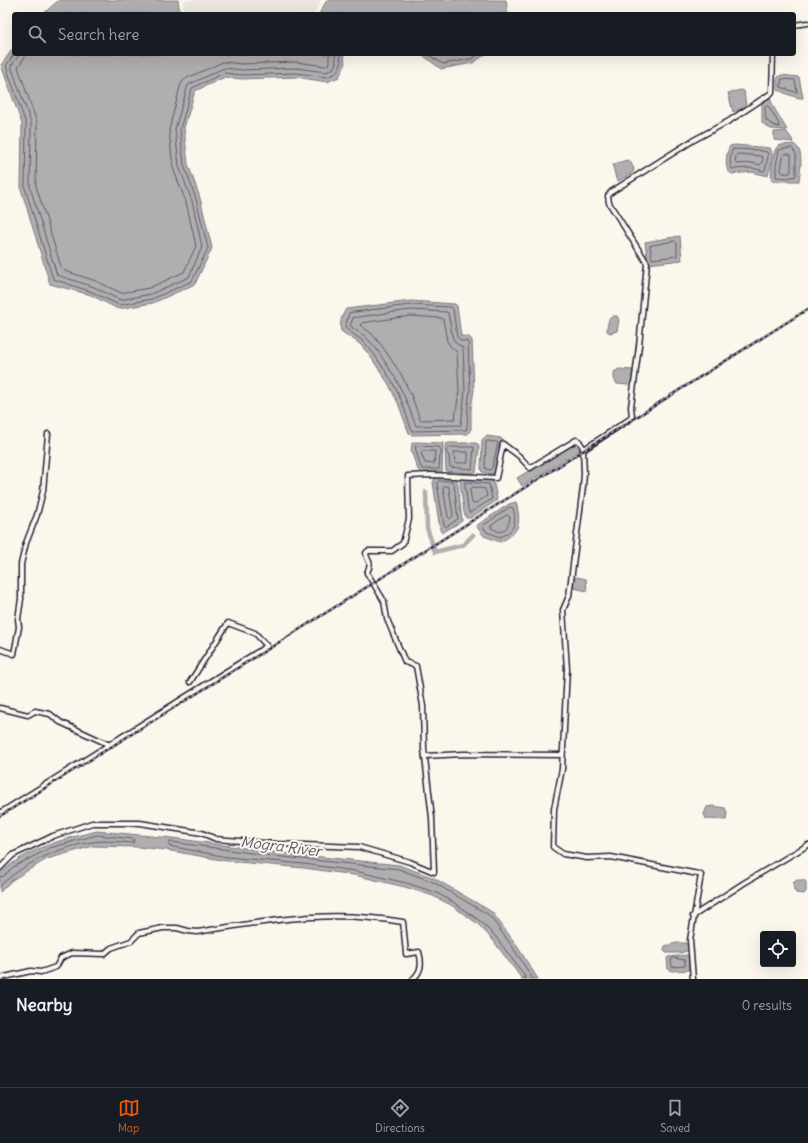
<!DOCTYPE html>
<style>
:root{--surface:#171b24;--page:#242831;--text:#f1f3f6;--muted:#9ea1a6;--line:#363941;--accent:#ea580c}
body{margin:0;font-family:Delius,sans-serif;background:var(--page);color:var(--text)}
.controls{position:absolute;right:12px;bottom:12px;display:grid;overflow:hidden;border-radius:4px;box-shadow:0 4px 16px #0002}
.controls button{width:36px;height:36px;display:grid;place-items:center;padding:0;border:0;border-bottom:1px solid var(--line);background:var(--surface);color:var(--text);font:20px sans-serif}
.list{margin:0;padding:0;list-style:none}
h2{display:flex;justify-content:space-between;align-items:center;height:52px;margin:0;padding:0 16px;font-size:17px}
h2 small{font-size:13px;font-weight:400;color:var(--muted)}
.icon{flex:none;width:22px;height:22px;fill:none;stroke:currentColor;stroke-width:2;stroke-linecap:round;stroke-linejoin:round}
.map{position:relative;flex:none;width:808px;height:979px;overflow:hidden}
.search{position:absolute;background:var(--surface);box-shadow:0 4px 16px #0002;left:12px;right:12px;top:12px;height:44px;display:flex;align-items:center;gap:10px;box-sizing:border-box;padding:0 14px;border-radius:4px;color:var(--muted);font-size:15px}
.sheet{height:108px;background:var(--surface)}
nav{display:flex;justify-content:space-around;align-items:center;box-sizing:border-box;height:56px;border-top:1px solid var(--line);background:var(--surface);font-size:11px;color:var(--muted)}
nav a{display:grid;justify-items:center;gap:2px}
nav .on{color:var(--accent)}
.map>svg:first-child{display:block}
.built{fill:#ebe7df}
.water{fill:#b1aeb0;stroke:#787681}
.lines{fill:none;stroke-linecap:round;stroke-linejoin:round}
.shore{stroke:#5b5a6a;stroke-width:1}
.canal{stroke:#b1aeb0;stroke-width:4.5}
.minor-casing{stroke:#22223b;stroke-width:7}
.minor{stroke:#fbf7ec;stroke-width:4}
.rail-casing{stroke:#22223b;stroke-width:2.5}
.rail{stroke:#fbf7ec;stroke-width:1;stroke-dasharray:3;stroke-linecap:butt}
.labels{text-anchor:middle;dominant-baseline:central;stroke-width:4;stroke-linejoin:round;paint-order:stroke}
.water-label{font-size:15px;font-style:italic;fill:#545364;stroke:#fbf7ec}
</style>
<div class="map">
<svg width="808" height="979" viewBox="0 0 808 979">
<rect width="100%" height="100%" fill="#fbf7ec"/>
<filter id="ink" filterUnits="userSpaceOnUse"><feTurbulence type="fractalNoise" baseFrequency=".025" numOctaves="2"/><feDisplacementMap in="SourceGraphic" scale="8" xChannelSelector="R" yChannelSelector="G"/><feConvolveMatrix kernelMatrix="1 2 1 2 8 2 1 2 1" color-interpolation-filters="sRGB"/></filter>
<g filter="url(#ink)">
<!-- built -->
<polygon class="built" points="183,0 321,0 314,14 184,14"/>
<!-- water -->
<g class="water">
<polygon points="59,0 178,0 180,14 43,14"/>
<polygon points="327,0 506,0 508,14 319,14"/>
<polygon points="14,47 14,54 344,54 345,65 339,77 327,82 296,77 241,79 225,77 195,91 184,128 188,164 200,198 212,248 195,284 153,303 118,309 91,295 50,284 21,189 22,124 1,65"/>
<polygon points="423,54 486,54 473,63 441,69 424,56"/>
<path d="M781 75 799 77 803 98C796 99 784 92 777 90V78Z"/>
<polygon points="741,90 744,91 746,107 733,112 728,93"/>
<polygon points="768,98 770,98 773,106 787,130 771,129 762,123 762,101"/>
<polygon points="786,131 792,139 793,142 774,140 774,132"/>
<path d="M793 144C805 149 800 170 799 181H772C770 177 773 150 777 147 780 144 788 145 793 144Z"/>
<path d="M735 145 770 148C775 155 770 168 768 176L752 172 732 174 728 171C725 164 726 153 730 146Z"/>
<polygon points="627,160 630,161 634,169 633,172 619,181 616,179 613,166 614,164"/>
<polygon points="680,236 682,260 648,264 645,242"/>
<path d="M411 301 455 304 457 306 461 336 469 337 472 340 474 390 471 409V429L468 434 411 435 409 433 398 403 388 383 370 356 360 344 341 331C339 324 342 315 346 309Z"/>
<polygon points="613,316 617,316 619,320 617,331 610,333 607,331 607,327 609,319"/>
<polygon points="619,369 633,370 632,384 630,385 617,384 614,379 614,372"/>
<polygon points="487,436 501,438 503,441 496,472 492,474 482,472 481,469 482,440 485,437"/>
<polygon points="415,442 443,443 442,473 435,474 422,473 418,470 411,451 412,443"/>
<polygon points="449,443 475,443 478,444 479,448 476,472 472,473 446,471 445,447 446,444"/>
<polygon points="574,443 580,450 522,486 517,478"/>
<polygon points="436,477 456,478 458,484 462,521 442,533 440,530 433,482"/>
<polygon points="461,478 493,480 497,498 496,501 470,518 466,518 464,512 460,481"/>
<path d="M516 502C521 522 521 532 500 542L484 536 476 526 509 504Z"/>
<polygon points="577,577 586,579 587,591 574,588 573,583 575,578"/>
<polygon points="712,806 725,808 727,813 726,820 706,819 704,814 707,807"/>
<path d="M97 831 172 838 274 852 399 865 434 878 492 912 515 943 538 979H522L492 939 478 924 451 905 433 896 405 887 354 875 304 868 227 861 166 850 138 847 93 846 47 859 12 880 0 892V874C25 849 63 839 97 831Z"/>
<polygon points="797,880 804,880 806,882 806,892 804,894 796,893 794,890 793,883"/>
<polygon points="677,943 686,943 688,945 689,950 681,953 666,953 664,949 665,946"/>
<polygon points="688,955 689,958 689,970 672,971 668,969 667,958 668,957"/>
</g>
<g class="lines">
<!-- shore -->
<g class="shore">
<polyline points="14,54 6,66 26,124 25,188 53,279 92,292 119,305 152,299 192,281 208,248 196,199 184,165 180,129 192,88 224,73 242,75 296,73 327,77 336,73 341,64 340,54"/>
<polyline points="20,54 11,66 31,123 30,187 57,275 94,287 120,300 151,294 189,277 202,247 192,201 179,166 175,129 188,85 224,68 242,70 296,68 326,72 333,69 336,63 335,54"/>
<polyline points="27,54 18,67 37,123 36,186 62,270 96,281 121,293 149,288 184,272 196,246 186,202 173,168 169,130 180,87 182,82 187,78 223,62 242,64 296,62 325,66 328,65 329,62 329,54"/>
<polyline points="427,54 443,64 471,59 479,54"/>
<polygon points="782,79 795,80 797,92 795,92 781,87"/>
<polygon points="767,106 769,107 779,124 779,127 773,125 766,120 765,108"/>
<polygon points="792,148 796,154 796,176 788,178 776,177 776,166 779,150"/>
<path d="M733 149 757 150 767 152 768 157 765 170 764 171 752 168 732 169C729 165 730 154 733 149Z"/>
<polygon points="738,154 761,156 763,158 762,163 760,165 753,163 737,164 735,162 736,156"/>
<polygon points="784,154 789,154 791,155 791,171 790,173 783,173 781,171"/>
<polygon points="675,241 677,243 677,256 652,259 650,246"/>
<polygon points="411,305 451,307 453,309 457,337 461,341 467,341 468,343 470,391 468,404 467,428 466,430 412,431 402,402 392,381 374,354 363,341 345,328 349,313"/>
<polygon points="411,310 447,312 448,313 453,339 456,343 463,348 465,391 461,425 416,426 406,400 396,379 378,351 366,337 350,326 353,318"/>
<polygon points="411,316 441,318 443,319 447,341 450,346 457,352 459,391 455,419 420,420 412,397 401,374 382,346 371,333 360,325 362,323"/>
<polygon points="488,441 496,442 498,443 492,468 490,470 486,469 485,468 486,442"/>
<polygon points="417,446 439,447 442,452 440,456 439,469 423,469 421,468 415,447"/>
<polygon points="450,447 474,447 472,469 450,467 449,456 446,452"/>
<polygon points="422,451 435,451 434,464 425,463 421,453"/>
<polygon points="455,452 468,452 468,463 455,463 454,454"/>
<polygon points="439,481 452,481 454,484 458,519 446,527 444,525 437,483"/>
<polygon points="465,482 489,484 492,499 471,512 469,512"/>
<polygon points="445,486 448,486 449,488 453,516 450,519 448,517 443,488"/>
<polygon points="473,487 485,489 487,496 474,504 472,503 470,490"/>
<path d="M510 507 513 508C517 522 514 532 500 537L487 532 483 528V526Z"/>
<path d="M507 515 510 517C509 525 507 529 500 532L491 528V526Z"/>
<path d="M0 877 4 876 13 867 50 848 78 840 97 835 133 839 134 840 133 843C120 842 106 840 93 842 61 846 22 864 0 886"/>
<polygon points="674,958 685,960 685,966 672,967 671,960"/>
<polyline points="525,979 524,975 495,936 480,921 453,902 435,892 406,883 355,871 304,864 227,857 169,846 168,843 171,842 273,856 399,869 433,882 489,915 512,946 533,979"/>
</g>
<!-- canal -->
<polyline class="canal" points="426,492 427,528 435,552 463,545 473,535"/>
<!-- minor casing -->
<g class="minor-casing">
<g id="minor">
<polyline points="794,25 808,23"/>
<polyline points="0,649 14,654 19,627 18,619 21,599 21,564 26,543 37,515 43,491 48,434"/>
<polyline points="0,708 28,715 35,711 50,714 60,722 110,745"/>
<polyline points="425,756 463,754 562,755"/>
<polyline points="0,813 267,646 255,633 228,623 190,682"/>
<path d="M0 868 13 855 53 836 92 823H140L202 833 216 839 277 844 359 847 410 862 434 872 432 818 424 749 423 706 416 666 405 662 387 619 384 601 367 573C373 558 367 564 366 553L368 551H392L403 543 409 519 408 476 432 475 496 478 503 444 519 456 530 468 576 440 579 441 584 449"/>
<polyline points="693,916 744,883 808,845"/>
<path d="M0 978 31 971 41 972 56 967 61 958 72 953 104 954 111 948 131 941 139 933 163 928H177L188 931 197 932C236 926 274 919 313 917 343 915 373 917 403 922L406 954 419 952C422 963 422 971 413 979"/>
<polyline points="693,979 690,940 701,875 698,874 611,857 587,858 563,854 553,847 554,809 562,769 567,669 563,610 569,596 583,487 584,474 583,450 630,419 632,416 631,407 639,346 647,263 609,203 608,196 611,192 692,141 729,121 770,94 772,92 773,54"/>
</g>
</g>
<!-- minor -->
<use href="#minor" class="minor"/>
<!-- rail casing -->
<g class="rail-casing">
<polyline id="rail" points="0,816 270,648 808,309"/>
</g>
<!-- rail -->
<use href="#rail" class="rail"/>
</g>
</g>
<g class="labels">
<!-- water labels -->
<g class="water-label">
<text transform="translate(281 846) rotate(7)">Mogra River</text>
</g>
</g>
</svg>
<div class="controls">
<button><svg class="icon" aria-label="locate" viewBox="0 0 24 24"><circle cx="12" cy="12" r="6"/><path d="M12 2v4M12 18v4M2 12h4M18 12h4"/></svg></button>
</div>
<div class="search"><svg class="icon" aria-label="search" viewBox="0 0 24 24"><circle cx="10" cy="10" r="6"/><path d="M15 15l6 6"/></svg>Search here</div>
</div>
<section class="sheet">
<h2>Nearby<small>0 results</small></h2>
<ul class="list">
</ul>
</section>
<nav>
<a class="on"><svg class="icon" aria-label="map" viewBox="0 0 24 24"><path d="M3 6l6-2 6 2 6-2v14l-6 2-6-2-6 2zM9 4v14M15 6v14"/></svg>Map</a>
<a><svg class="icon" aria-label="directions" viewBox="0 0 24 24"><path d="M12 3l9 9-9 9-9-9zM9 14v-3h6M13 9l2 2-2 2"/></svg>Directions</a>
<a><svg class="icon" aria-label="saved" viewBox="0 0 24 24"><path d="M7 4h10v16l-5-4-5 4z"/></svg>Saved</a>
</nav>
